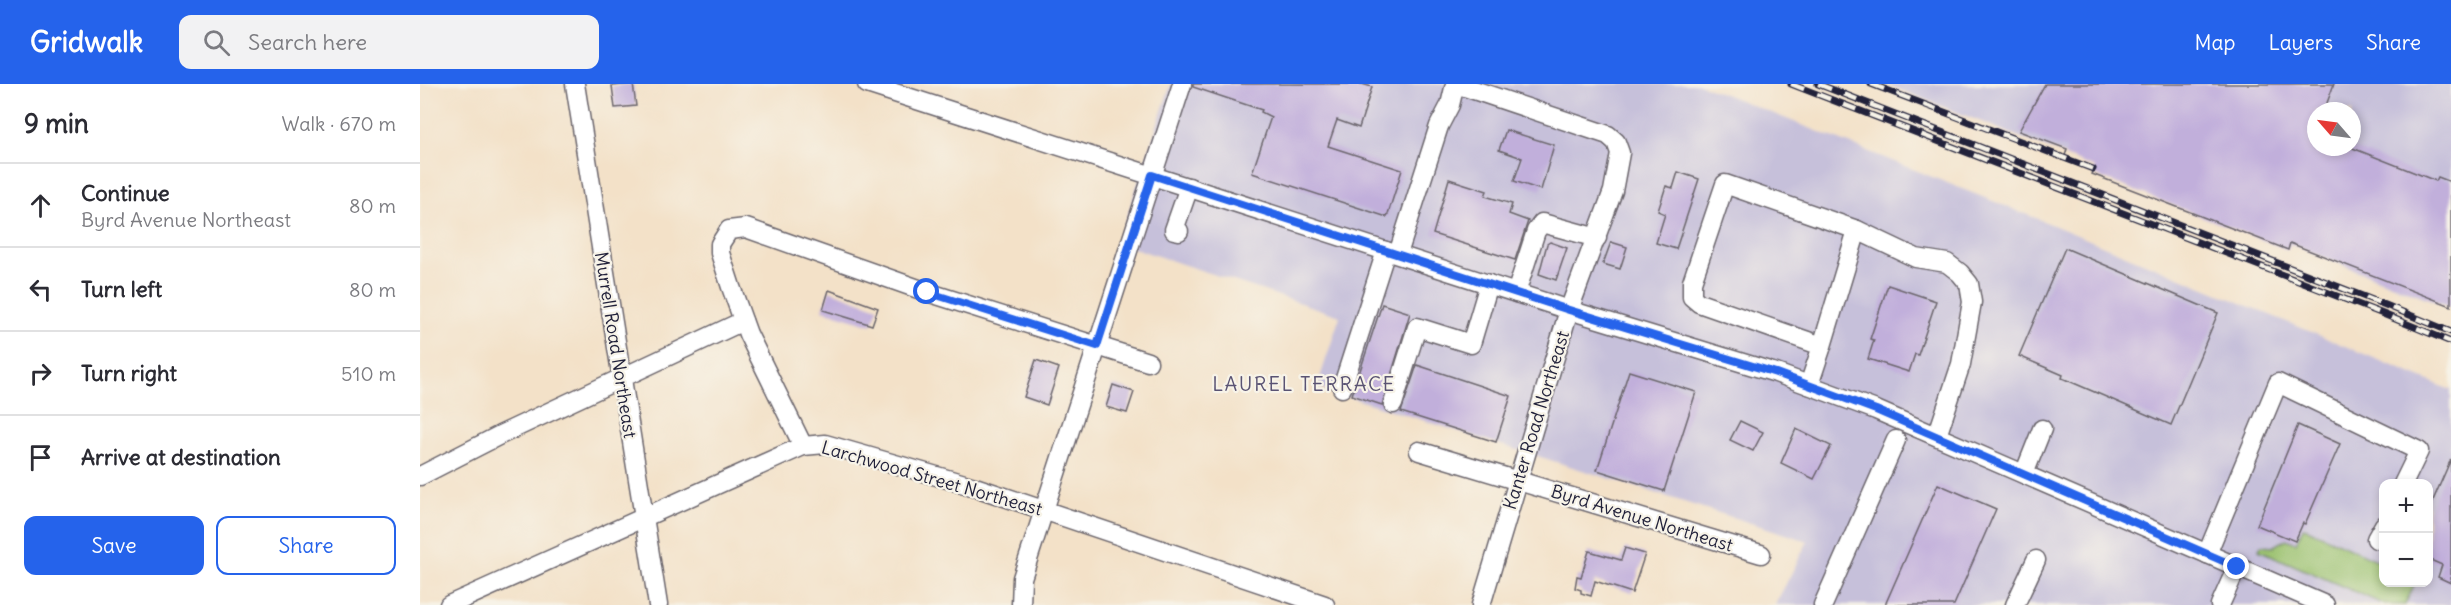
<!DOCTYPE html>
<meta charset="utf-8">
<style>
:root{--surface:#fff;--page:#f2f2f3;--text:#2b2b33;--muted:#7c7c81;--line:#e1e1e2;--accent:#2563eb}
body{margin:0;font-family:Delius,sans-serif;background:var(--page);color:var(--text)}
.controls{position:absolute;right:18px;bottom:18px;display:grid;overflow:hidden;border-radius:12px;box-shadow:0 3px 9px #0003}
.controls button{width:54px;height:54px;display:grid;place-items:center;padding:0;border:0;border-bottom:2px solid var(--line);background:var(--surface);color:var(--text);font:30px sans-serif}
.compass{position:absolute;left:1887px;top:18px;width:54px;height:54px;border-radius:50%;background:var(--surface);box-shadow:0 3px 9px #0003;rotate:298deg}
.stop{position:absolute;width:18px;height:18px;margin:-14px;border:4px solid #2563eb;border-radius:50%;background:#fff}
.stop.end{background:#2563eb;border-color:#fff;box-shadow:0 2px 6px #0008}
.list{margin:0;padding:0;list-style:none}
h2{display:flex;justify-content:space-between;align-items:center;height:78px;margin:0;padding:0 24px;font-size:26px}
h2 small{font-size:20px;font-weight:400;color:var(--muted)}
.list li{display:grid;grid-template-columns:39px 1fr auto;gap:18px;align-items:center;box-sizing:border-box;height:84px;padding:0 24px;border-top:2px solid var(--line)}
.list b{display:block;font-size:22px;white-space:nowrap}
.list p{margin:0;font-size:20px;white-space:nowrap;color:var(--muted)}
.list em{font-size:20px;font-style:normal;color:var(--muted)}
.actions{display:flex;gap:12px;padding:18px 24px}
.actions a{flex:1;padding:14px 0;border:2px solid var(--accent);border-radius:12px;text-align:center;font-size:21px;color:var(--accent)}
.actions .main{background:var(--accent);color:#fff}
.icon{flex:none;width:33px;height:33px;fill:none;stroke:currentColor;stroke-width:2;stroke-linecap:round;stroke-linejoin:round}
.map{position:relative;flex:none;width:2031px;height:521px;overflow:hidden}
header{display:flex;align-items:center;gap:36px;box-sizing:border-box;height:84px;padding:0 30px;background:var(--accent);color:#fff}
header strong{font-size:28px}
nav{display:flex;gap:33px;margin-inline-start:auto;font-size:21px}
.search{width:420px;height:54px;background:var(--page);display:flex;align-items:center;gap:15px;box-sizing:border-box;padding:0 21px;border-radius:12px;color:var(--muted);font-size:22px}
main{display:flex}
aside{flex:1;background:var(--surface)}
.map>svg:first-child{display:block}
.industrial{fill:#c6c0da;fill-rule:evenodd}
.green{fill:#98c06c;stroke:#5d7154;stroke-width:1.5}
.building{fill:#c1afdb}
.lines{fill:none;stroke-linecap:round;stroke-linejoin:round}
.minor-casing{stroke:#6b656c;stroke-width:21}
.minor{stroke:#fff;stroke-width:18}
.rail-casing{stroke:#22223b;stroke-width:7}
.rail{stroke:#f7f3e8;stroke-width:4.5;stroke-dasharray:14;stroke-linecap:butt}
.route{stroke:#2563eb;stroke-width:8}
.labels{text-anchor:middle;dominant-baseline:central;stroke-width:4.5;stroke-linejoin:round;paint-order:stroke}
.street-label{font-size:18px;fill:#22223b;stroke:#f7f3e8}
.neighbourhood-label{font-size:20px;letter-spacing:1.5px;fill:#5a5373;stroke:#f7f3e8}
</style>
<header>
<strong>Gridwalk</strong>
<div class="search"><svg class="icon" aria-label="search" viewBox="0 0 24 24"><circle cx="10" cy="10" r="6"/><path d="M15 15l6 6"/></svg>Search here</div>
<nav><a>Map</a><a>Layers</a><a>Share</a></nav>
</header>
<main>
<aside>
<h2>9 min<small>Walk · 670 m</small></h2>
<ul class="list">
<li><svg class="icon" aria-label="ahead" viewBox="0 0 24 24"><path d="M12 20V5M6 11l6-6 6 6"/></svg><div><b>Continue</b><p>Byrd Avenue Northeast</p></div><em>80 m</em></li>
<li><svg class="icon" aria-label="left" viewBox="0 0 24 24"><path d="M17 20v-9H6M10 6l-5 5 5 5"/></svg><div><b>Turn left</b></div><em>80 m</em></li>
<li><svg class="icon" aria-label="right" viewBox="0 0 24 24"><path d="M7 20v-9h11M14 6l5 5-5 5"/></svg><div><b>Turn right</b></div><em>510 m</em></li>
<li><svg class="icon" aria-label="arrive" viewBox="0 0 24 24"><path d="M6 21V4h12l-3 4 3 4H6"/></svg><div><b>Arrive at destination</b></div></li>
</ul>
<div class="actions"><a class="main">Save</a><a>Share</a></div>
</aside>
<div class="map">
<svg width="2031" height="521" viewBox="0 0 2031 521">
<rect width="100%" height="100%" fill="#f7f3e8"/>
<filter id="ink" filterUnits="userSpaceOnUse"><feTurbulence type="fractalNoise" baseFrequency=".0167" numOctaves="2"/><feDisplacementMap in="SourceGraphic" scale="12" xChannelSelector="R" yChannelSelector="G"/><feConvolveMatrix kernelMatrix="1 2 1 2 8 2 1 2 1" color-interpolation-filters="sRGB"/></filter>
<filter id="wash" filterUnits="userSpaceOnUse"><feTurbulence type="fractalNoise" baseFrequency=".008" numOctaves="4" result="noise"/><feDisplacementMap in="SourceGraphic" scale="24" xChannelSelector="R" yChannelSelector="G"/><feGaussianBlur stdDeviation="1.35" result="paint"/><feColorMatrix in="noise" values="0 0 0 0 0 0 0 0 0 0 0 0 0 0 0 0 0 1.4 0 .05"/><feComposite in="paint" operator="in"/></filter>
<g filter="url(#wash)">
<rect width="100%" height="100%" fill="#f3e1c8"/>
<!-- industrial -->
<g class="industrial">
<path d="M751 0H1279L1633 141 2031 306V521H1355L1388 457 897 303 920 232 698 159ZM1964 400H2008V498H1964Z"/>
<path d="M1466 0H2031V224ZM1896 27H1932V63H1896Z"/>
</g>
<!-- green -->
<polygon class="green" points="1883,443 1963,479 1964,498 1995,499 1985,521 1965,521 1839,466 1841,461 1854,462 1866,455 1876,459"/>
<g id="blocks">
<!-- building -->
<g class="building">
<polygon points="213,0 216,22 195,24 192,2"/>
<polygon points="773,0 942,0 952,3 939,44 917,36 908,62 982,86 967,133 832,89 851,33 841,28 842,26 773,3"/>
<polygon points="1625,0 1914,0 1904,27 1896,27 1896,63 1930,63 2016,97 2018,93 2031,98 2031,222 1870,159 1868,166 1672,90 1675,84 1645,72 1647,65 1599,47"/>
<polygon points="1086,46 1134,61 1121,106 1094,97 1102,74 1079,66"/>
<polygon points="1258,88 1279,95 1256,165 1236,159 1245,130 1238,127 1246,102 1253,104"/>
<polygon points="1029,95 1067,107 1065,112 1092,120 1089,130 1108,137 1095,176 1013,150"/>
<polygon points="1130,158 1147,164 1136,196 1119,190 1127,160"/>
<polygon points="1191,158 1207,163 1200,185 1183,180"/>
<polygon points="1645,164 1798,229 1751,341 1642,294 1643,291 1599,272"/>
<polygon points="1468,201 1516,217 1498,271 1495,270 1489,288 1448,275 1454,256 1450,255"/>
<polygon points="409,206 458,224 452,241 403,226"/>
<polygon points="962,220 990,229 962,321 932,311"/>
<polygon points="616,276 639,284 627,321 604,313"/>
<polygon points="997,281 1091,312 1076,358 981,328"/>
<polygon points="1209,287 1276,308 1244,407 1177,386"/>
<polygon points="693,301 714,308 707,329 686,323"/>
<polygon points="1320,337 1343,348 1333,367 1310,356"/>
<polygon points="1878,341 1920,360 1885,440 1883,439 1875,457 1837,441"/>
<polygon points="1376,345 1411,362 1394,395 1361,379"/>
<polygon points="2031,375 2031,499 2018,493 2022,481 2008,475 2008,428"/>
<polygon points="1518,400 1576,425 1534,521 1465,521"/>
<polygon points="1205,464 1225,470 1212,509 1175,497 1171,512 1161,509 1161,506 1155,504 1157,492 1161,493 1169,467 1201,476"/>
</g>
</g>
</g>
<g filter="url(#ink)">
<use href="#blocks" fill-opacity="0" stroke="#6b656c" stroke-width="1.5"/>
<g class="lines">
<!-- minor casing -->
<g class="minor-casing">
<g id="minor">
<polyline points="155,0 238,521"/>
<polyline points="447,0 1149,226 1356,289 1456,326 1905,521"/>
<polyline points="1036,0 1188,51 1196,58 1200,69 1193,107 1149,226 1061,521"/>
<polyline points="1437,146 1496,174 1527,179 1540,189 1549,200 1552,218 1541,280 1517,352"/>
<polyline points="759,147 754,146 769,103"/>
<polyline points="978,170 1019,42 1030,21 1035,0"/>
<polyline points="1096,209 1116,147 1122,139 1177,154"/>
<polyline points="1389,301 1402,262 1279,219 1272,213 1272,198 1305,100 1437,146 1402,262"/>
<polyline points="922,304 966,167"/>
<polyline points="973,320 997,243 1051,260 1069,200"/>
<polyline points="383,362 328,250 311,203 300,169 300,160 309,146 326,144 507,208 728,278"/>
<polyline points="999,367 1341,470"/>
<polyline points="1604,390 1622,345"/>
<polyline points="0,392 80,351 323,237"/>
<polyline points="1956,455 1964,441"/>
<polyline points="1787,470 1858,299 1999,367 1983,400"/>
<polyline points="29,521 383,362 405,360 555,403 905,521"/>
<polyline points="601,521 602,494 762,0"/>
<polyline points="1403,521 1476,356"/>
<polyline points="1595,521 1616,476"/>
<polyline points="1800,521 1817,483"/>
</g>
</g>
<!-- minor -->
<use href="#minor" class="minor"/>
<!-- rail casing -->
<g class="rail-casing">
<g id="rail">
<polyline points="1371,0 1963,230 2031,258"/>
<polyline points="1398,0 1968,222 2031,248"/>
<polyline points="1451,0 1673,85"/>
</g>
</g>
<!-- rail -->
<use href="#rail" class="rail"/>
</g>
</g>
<g class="lines" filter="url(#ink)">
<!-- route -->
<polyline class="route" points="507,208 677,262 732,91 1149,226 1356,289 1456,326 1817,483"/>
</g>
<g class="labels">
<!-- street labels -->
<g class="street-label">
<text transform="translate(196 261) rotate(81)">Murrell Road Northeast</text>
<text transform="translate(1116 336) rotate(-73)">Kanter Road Northeast</text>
<text transform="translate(512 394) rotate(16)">Larchwood Street Northeast</text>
<text transform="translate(1222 434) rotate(17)">Byrd Avenue Northeast</text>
</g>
<!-- neighbourhood labels -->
<g class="neighbourhood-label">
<text x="884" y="299">LAUREL TERRACE</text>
</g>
</g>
</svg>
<div class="controls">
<button>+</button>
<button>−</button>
</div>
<svg class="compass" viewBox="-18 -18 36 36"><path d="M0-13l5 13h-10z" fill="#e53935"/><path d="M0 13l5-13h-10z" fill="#7c7c81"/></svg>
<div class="stop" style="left:507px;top:208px"></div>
<div class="stop end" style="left:1817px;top:483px"></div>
</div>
</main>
